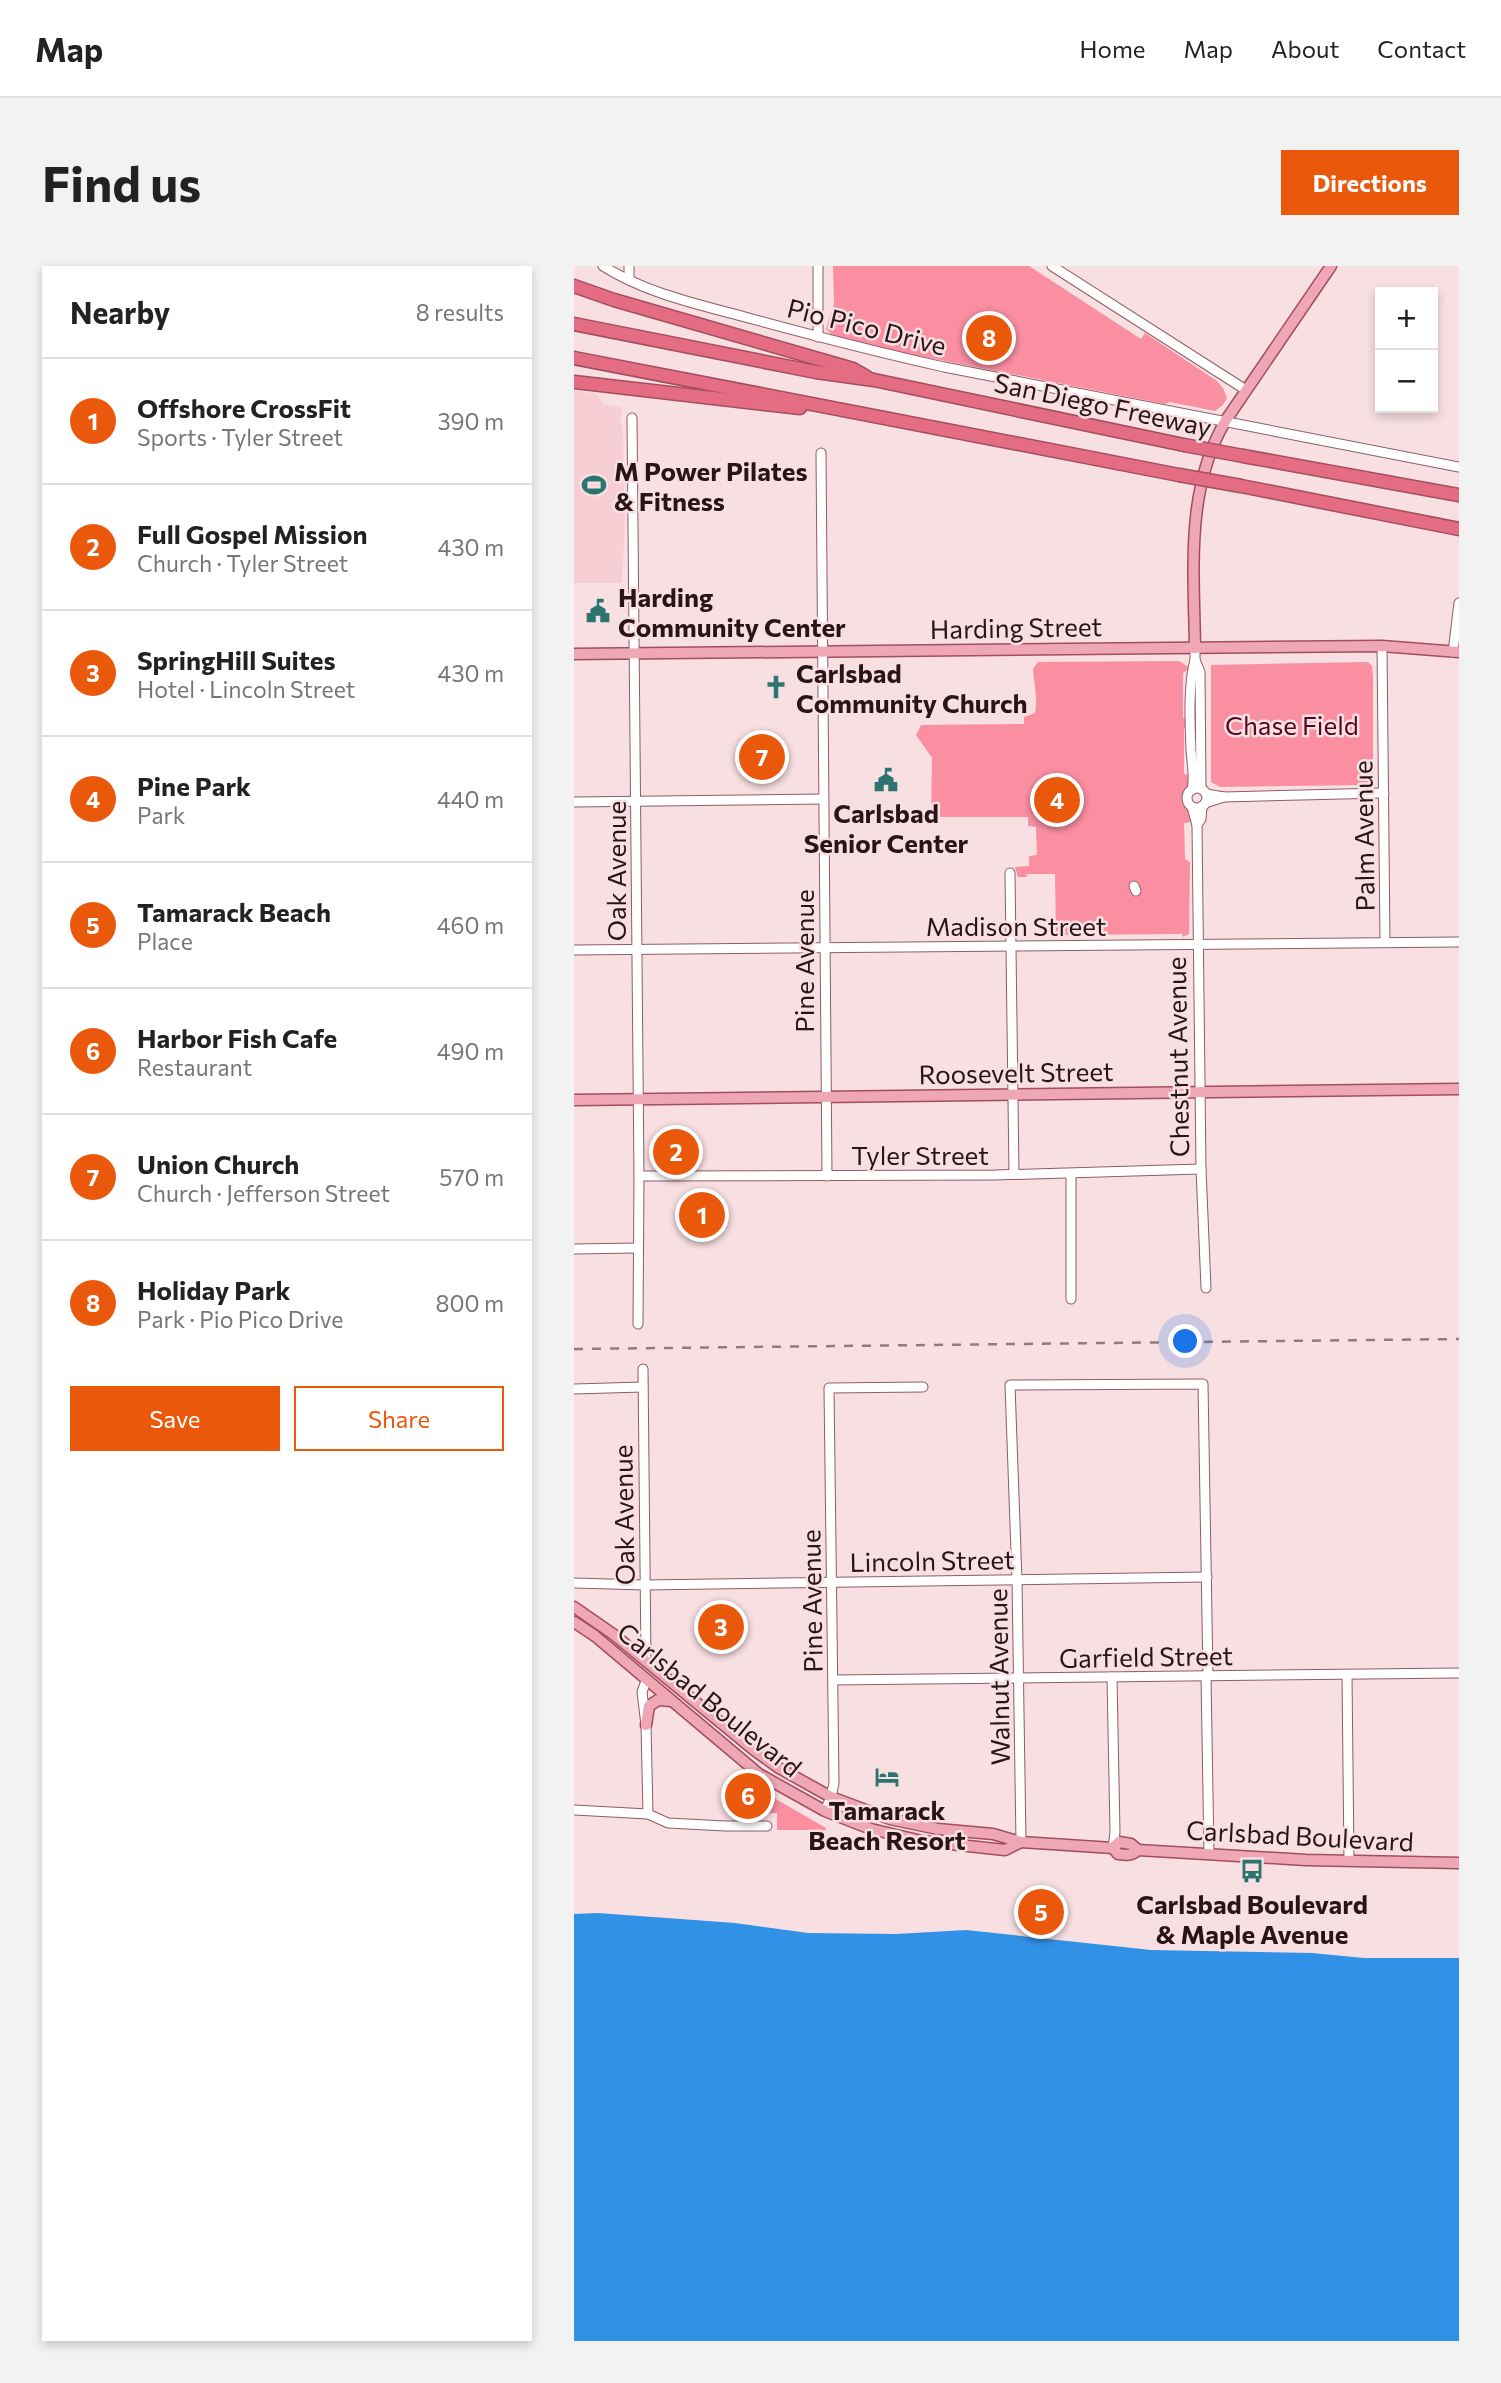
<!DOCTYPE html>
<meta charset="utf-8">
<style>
:root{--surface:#fff;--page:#f2f2f2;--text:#222;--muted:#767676;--line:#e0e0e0;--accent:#ea580c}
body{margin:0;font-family:Commissioner,sans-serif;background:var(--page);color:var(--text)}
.controls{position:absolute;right:21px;top:21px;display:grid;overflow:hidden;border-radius:0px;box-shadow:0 4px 10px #0003}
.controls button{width:63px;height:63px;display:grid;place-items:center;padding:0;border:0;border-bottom:2px solid var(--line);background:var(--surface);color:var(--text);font:35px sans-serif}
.you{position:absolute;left:612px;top:1076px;width:24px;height:24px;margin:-18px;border:5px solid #fff;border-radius:50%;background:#1a73e8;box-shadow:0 0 0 10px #1a73e833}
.badge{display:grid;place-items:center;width:46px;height:46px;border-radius:50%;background:var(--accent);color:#fff;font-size:23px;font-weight:700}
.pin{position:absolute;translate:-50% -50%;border:4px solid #fff;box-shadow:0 2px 7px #0006}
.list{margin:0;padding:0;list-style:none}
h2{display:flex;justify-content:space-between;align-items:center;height:91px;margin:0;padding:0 28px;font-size:30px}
h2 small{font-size:23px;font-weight:400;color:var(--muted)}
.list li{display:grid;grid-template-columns:46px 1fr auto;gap:21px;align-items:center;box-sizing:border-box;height:126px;padding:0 28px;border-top:2px solid var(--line)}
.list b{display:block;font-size:26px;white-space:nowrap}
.list p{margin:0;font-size:23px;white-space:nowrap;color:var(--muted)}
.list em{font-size:23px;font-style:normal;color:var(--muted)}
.actions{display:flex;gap:14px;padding:21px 28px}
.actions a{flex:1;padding:16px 0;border:2px solid var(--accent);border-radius:0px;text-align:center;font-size:24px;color:var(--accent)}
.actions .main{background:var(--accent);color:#fff}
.map{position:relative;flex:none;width:885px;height:2075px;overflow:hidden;border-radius:0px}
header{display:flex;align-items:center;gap:42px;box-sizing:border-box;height:98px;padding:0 35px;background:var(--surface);border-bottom:2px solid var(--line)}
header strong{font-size:33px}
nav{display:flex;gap:38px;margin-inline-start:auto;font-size:24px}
.intro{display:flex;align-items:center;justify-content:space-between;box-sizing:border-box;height:168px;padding:0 42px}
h1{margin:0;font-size:49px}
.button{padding:18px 32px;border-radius:0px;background:var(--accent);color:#fff;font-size:24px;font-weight:700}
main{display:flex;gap:42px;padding:0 42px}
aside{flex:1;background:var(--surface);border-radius:0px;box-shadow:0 4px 10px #0003}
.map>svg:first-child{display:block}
.built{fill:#f7ced3}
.green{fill:#fa8fa2}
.water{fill:#3191e6}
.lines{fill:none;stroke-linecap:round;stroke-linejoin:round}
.minor-casing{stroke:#905c64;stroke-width:11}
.major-casing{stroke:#a34e5e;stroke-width:13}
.highway-casing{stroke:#a34e5e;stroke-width:15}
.minor{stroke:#fff;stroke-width:9}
.major{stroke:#efa7b5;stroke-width:10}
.highway{stroke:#e46d84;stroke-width:12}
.rail{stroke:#927b7e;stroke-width:2.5;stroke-dasharray:9 9;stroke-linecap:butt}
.highway-bridge-casing{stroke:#a34e5e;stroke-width:15;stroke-linecap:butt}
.highway-bridge{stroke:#e46d84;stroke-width:12}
.labels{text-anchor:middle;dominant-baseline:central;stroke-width:5;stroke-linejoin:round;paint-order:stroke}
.street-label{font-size:26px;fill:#291417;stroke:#f8dfe2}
.poi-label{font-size:26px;font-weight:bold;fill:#291417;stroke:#f8dfe2;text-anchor:start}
.park-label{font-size:26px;fill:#560520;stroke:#f8dfe2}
</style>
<header>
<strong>Map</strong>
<nav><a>Home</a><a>Map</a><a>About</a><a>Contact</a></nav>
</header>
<div class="intro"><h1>Find us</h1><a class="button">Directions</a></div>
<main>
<aside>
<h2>Nearby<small>8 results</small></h2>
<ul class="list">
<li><span class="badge">1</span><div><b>Offshore CrossFit</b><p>Sports · Tyler Street</p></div><em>390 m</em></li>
<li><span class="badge">2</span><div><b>Full Gospel Mission</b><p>Church · Tyler Street</p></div><em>430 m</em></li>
<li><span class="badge">3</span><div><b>SpringHill Suites</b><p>Hotel · Lincoln Street</p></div><em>430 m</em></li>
<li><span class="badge">4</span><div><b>Pine Park</b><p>Park</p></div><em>440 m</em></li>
<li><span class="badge">5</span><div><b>Tamarack Beach</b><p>Place</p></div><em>460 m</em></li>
<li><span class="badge">6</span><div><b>Harbor Fish Cafe</b><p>Restaurant</p></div><em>490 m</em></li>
<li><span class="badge">7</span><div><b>Union Church</b><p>Church · Jefferson Street</p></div><em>570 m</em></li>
<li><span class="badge">8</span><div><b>Holiday Park</b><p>Park · Pio Pico Drive</p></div><em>800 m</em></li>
</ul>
<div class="actions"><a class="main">Save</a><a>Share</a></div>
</aside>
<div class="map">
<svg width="885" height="2075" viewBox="0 0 885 2075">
<rect width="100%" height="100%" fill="#f8dfe2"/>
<!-- built -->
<polygon class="built" points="0,124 22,128 30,138 49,142 46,153 49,166 51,252 48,317 0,317"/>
<!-- green -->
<g class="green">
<polygon points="259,0 455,0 567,73 571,67 643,115 649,122 653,132 649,139 641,145 596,136 591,138 320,85 260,71 252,63 260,38"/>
<path d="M605 395 616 402 609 407V452L614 453V461L610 462V508L615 509 617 517C607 526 606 536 616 545L617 556 610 557 611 593 616 596 615 668 609 671 608 668 482 669 481 608H453L452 611H444L441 601 455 600V590L463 589 462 561 454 560V551H357L358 492 342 469 347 459 450 458V451L461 447C464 432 460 418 459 403L464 396Z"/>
<polygon points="794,396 798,400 799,411 799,512 793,519 646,521 637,516 637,399"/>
<polygon points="195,1529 252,1562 252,1564 203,1564 203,1547 195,1547"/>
</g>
<!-- water -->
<polygon class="water" points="24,1647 161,1657 234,1667 322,1668 392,1664 577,1684 738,1687 790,1692 885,1692 885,2075 0,2075 0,1648"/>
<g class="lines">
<!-- minor casing -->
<g class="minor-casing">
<g id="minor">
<path d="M29 0C72 27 122 38 171 51 237 69 303 86 370 101L885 201"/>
<polyline points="55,0 55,14"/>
<polyline points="478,0 672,124"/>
<polyline points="244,71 244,0"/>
<polyline points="58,152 65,910 64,1058"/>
<polyline points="247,187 253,910"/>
<polyline points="808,380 811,676"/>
<polyline points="621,382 621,394 626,406 627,523"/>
<polyline points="879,386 885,337"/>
<circle cx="623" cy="532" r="10"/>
<path d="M618 524C621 510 618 498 617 484 616 459 614 418 621 394"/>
<polyline points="650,531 810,527"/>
<polyline points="0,536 249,533"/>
<polyline points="631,537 650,531 632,528"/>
<polyline points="618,541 623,559 627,553 628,540"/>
<polyline points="623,559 627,903 632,1022"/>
<polyline points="436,607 440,908"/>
<polyline points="560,620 562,625"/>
<polyline points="0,684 885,676"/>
<polyline points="497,908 497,1033"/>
<polyline points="65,910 421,909 627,903"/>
<polyline points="0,983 63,982"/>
<polyline points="69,1103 72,1395"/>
<polyline points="0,1123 69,1121"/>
<polyline points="0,1317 71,1319 633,1311"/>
<polyline points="773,1409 775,1595"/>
<polyline points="632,1410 635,1588"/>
<polyline points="538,1411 541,1566 539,1582"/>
<polyline points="259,1414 885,1407"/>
<polyline points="72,1415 68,1426 72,1459 74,1548"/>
<polyline points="0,1544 74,1548 94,1557 151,1560 193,1560"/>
<polyline points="251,1545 257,1531 260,1517 255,1122 349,1121"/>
<polyline points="447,1576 443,1314 436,1119 629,1118 634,1410"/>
</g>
</g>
<!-- major casing -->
<g class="major-casing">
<g id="major">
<path d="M621 382C620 305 611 223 652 154L757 0"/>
<polyline points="0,388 808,380 885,386"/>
<polyline points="0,834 885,823"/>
<polyline points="0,1341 39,1368 180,1484 205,1502 257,1531 316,1553 364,1563 419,1568 447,1576 539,1582 545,1576 557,1578 564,1584"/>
<polyline points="0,1356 21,1370 185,1508 251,1545 297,1563 348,1575 431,1584 447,1576"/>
<polyline points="72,1459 75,1440 84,1434 97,1435"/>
<path d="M539 1582 544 1588C552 1589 558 1590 564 1584L732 1594 885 1597"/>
</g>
</g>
<!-- highway casing -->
<g class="highway-casing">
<g id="highway">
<polyline points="0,20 40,34 279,103 293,111"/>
<polyline points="0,58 242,106 300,114 610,179"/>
<polyline points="0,92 605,209"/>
<polyline points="0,116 226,142"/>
<polyline points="669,190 885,229"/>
<polyline points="667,220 885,263"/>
</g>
</g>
<!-- minor -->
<use href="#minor" class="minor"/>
<!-- major -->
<use href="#major" class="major"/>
<!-- highway -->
<use href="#highway" class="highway"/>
<!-- rail -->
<polyline class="rail" points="0,1083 885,1073"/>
<!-- highway-bridge casing -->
<g class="highway-bridge-casing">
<g id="highway-bridge">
<polyline points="610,179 669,190"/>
<polyline points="605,209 667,220"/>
</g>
</g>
<!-- highway-bridge -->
<use href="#highway-bridge" class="highway-bridge"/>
</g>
<!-- icons -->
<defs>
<g id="stadium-bare" transform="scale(1.89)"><path d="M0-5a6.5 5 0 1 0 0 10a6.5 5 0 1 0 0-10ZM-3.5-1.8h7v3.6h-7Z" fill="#2b7470" stroke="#f8dfe2" stroke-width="2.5" paint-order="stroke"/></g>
<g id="civic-bare" transform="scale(1.89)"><path d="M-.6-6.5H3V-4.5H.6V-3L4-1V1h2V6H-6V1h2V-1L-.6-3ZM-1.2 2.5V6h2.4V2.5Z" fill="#2b7470" stroke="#f8dfe2" stroke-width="2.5" paint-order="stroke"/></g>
<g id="church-bare" transform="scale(1.89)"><path d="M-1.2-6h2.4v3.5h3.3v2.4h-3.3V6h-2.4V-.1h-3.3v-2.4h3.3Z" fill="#2b7470" stroke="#f8dfe2" stroke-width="2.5" paint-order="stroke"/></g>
<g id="hotel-bare" transform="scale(1.89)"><path d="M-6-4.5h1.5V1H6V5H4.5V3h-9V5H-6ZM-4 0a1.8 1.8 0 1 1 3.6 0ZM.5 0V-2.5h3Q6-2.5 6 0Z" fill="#2b7470" stroke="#f8dfe2" stroke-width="2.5" paint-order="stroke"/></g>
<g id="bus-bare" transform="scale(1.89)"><path d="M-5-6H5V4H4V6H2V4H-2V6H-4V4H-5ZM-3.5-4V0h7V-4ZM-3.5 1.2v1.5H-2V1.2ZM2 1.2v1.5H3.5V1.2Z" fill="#2b7470" stroke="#f8dfe2" stroke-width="2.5" paint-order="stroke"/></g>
</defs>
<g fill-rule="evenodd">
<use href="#stadium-bare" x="20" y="219"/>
<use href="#civic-bare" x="24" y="345"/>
<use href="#church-bare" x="202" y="421"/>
<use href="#civic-bare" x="312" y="514"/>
<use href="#hotel-bare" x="313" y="1511"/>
<use href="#bus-bare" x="678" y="1605"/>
</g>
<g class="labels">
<!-- street labels -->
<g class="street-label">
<text transform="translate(293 60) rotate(14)">Pio Pico Drive</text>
<text transform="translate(529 138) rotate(12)">San Diego Freeway</text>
<text transform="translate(442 361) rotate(-1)">Harding Street</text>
<text transform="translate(789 570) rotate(-91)">Palm Avenue</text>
<text transform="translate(41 605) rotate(-90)">Oak Avenue</text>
<text x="442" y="659">Madison Street</text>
<text transform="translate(229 695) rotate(-90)">Pine Avenue</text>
<text transform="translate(603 791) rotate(-91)">Chestnut Avenue</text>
<text transform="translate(442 806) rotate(-1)">Roosevelt Street</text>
<text x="346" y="888">Tyler Street</text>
<text transform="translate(49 1249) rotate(-91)">Oak Avenue</text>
<text transform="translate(358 1294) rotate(-1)">Lincoln Street</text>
<text transform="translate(237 1335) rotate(-91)">Pine Avenue</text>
<text transform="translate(572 1390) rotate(-1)">Garfield Street</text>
<text transform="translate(424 1411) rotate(-91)">Walnut Avenue</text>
<text transform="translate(136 1433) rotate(39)">Carlsbad Boulevard</text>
<text transform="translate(726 1569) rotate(3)">Carlsbad Boulevard</text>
</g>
<!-- poi labels -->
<g class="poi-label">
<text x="40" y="204">M Power Pilates<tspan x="40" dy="30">&amp; Fitness</tspan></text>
<text x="44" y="330">Harding<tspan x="44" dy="30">Community Center</tspan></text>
<text x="222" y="406">Carlsbad<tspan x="222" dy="30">Community Church</tspan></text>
<text x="312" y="546" text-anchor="middle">Carlsbad<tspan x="312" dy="30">Senior Center</tspan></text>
<text x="313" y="1543" text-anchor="middle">Tamarack<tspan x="313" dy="30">Beach Resort</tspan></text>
<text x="678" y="1637" text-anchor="middle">Carlsbad Boulevard<tspan x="678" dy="30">&amp; Maple Avenue</tspan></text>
</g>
<!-- park labels -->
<g class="park-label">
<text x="718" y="458">Chase Field</text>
</g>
</g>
</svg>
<div class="controls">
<button>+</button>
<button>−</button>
</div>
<div class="you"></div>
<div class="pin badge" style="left:128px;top:949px">1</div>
<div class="pin badge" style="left:102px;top:886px">2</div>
<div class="pin badge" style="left:147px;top:1361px">3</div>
<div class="pin badge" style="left:483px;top:534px">4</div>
<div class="pin badge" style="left:467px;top:1646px">5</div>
<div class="pin badge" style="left:174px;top:1530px">6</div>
<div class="pin badge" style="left:188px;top:491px">7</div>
<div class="pin badge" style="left:415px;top:72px">8</div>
</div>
</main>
